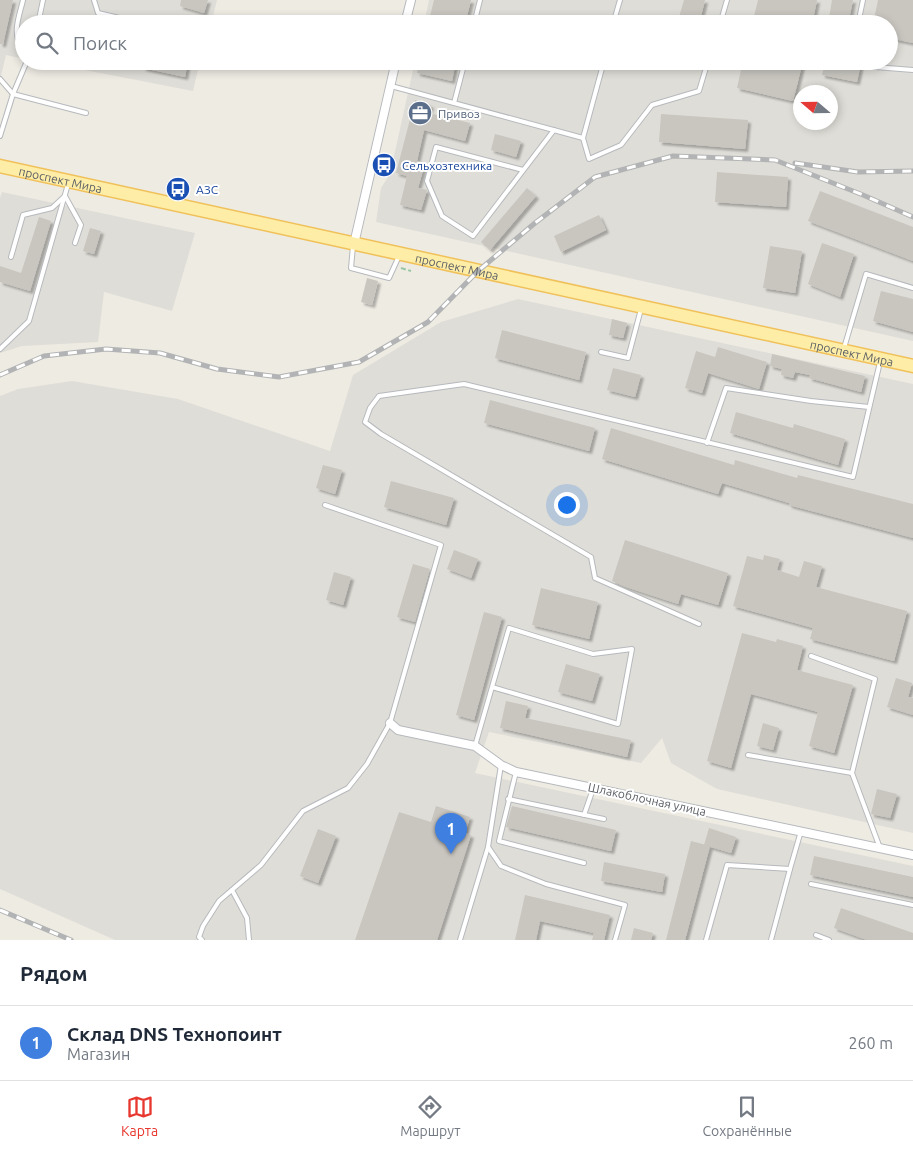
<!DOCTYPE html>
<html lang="ru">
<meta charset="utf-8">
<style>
:root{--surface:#fff;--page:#f2f2f3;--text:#1f2937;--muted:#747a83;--line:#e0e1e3;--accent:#e8372f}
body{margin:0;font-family:Ubuntu,sans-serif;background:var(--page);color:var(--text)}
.compass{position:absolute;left:793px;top:85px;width:45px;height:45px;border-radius:50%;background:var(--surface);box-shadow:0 2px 8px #0003;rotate:290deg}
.you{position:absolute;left:566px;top:504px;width:18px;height:18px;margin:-12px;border:4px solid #fff;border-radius:50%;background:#1a73e8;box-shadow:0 0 0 8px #1a73e833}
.badge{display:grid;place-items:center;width:32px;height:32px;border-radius:50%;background:var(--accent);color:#fff;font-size:16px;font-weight:700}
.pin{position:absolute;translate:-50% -41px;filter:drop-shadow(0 1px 2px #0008)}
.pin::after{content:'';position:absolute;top:26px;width:18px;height:15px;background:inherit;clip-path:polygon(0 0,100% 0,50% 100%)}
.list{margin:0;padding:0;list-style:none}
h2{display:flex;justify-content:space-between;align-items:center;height:65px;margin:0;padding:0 20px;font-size:21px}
h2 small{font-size:16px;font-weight:400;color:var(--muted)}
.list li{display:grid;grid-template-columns:32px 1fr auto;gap:15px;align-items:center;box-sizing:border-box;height:75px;padding:0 20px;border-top:1px solid var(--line)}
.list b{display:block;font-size:19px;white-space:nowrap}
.list p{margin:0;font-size:16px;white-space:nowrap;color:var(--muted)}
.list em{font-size:16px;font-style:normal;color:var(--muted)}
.icon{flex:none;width:28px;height:28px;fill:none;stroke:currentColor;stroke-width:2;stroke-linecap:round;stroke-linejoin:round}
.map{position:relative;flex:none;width:913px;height:940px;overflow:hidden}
.search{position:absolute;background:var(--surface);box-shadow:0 2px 8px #0003;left:15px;right:15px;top:15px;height:55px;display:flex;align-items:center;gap:12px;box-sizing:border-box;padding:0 18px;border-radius:28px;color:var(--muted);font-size:19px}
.sheet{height:140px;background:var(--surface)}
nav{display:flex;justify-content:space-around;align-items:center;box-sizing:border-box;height:70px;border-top:1px solid var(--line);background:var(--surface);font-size:14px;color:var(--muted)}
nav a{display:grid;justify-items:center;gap:2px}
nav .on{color:var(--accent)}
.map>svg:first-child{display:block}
.industrial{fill:#dfddd7;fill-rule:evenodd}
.building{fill:#c9c6c0;filter:url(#shadow)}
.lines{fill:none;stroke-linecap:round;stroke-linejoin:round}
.service-casing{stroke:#b6b9bd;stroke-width:6}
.minor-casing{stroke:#b6b9bd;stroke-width:10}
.primary-casing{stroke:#f0c15a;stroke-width:15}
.path{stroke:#99c6a4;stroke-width:2;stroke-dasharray:5 2.5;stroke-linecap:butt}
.service{stroke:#fff;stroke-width:4}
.minor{stroke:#fff;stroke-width:8}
.primary{stroke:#feeda7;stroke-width:12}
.rail-casing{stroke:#b2b3b4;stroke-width:5}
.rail{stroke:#fff;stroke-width:3;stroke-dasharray:9;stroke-linecap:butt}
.labels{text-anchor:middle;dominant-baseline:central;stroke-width:4;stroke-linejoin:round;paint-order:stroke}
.service-label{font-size:12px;fill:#4e5e75;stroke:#fff;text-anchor:start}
.transit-label{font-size:12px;fill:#164399;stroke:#fff;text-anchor:start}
.street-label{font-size:12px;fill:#5b5f64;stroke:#fff}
</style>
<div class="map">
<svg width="913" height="940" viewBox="0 0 913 940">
<defs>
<filter id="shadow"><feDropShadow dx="3" dy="3" stdDeviation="1" flood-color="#0004"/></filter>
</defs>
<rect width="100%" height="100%" fill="#eeebe3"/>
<!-- industrial -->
<g class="industrial">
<polygon points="0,0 217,0 211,24 24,24 24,59 6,55 0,80"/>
<path d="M429 0H913V341L376 222 381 188 390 174 415 61H889V24H424ZM800 92H830V122H800Z"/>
<polygon points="38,61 200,61 193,91"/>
<polygon points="2,192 195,233 172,311 104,292 98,342 22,346 0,353 0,198"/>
<polygon points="518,299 913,384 913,833 717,789 671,763 662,738 641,763 489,732 475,773 913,866 913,940 115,940 0,889 0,396 18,389 72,381 178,399 330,451 353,375 441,322"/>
</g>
<!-- building -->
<g class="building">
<polygon points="0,0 13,0 3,44 0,44"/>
<polygon points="181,0 208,0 204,13 180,6"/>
<polygon points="434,0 471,0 465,24 428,24"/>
<polygon points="684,0 705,0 699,24 677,24"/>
<polygon points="758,0 817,0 812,24 752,24"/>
<polygon points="832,0 853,0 848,24 828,24"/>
<polygon points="878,0 913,0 913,43 889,38 889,24 873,24"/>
<polygon points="144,61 188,61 185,77 143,68"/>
<polygon points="420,61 456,61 452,81 417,73"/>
<polygon points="743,61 803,61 793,101 737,88"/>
<polygon points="825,61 851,61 861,63 857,82 822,75"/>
<polygon points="415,100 431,105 429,113 470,123 465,141 424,130 417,161 425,163 418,188 427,190 421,210 400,205 407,176 396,173"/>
<polygon points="661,114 748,120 745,149 659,142"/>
<polygon points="495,134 521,141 516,157 491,150"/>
<polygon points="717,172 788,177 786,207 715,202"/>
<polygon points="527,188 536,196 490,250 481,242"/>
<polygon points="820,191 913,227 913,261 808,221"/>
<polygon points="599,215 606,230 561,252 554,236"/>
<polygon points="39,217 51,221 30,291 0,282 0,266 21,273"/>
<polygon points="90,228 101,231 94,254 83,251"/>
<polygon points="822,243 854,254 840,297 808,284"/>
<polygon points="770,246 802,251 795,293 763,288"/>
<polygon points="367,278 378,281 372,305 361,302"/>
<polygon points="881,291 913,299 913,332 873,321"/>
<polygon points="612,319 627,323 623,338 609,335"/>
<polygon points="502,330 586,352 579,380 495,358"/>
<polygon points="718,347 767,362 759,389 708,373 702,393 685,388 696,351 715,357"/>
<polygon points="772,354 865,376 861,392 809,378 810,375 795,372 793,378 781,375 782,369 770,366"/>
<polygon points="613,368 641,375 635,397 607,390"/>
<polygon points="490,400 595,428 589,451 484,423"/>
<polygon points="736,412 793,428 794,424 845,439 838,465 730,433"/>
<polygon points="611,428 734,465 735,460 797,478 798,475 913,504 913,538 789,505 789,503 722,483 718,494 602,459"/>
<polygon points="323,465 342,470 335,494 316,488"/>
<polygon points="391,481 454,498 446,525 384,507"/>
<polygon points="625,540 728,573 718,605 681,594 678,604 626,587 612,581"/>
<polygon points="454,550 478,559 471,578 447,569"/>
<polygon points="764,555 780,559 777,570 799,577 804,561 822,566 816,587 907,611 894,661 810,639 813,628 733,606 747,556 763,560"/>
<polygon points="413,564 430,569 415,622 397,617"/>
<polygon points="334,572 351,577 343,605 326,600"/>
<polygon points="541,588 598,602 589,639 532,625"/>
<polygon points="484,612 502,617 474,720 456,715"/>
<polygon points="742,633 776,642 777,639 803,646 797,670 853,685 834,753 809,746 818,712 751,694 731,768 707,761"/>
<polygon points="566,664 600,674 592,701 558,692"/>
<polygon points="896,678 912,683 908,697 913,698 913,715 887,707"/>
<polygon points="506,701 528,706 525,718 631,740 627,757 500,728"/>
<polygon points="763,723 779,728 773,750 757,746"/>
<polygon points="877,789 897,794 890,818 871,814"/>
<polygon points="436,806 470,817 465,833 471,835 437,940 355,940 399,812 431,822"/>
<polygon points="512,806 616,830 611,851 506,827"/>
<polygon points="709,828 736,837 731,853 704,845"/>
<polygon points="318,829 336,836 318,883 300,876"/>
<polygon points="691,841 710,846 685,940 666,940"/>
<polygon points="814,856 913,877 913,897 810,875"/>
<polygon points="604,862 665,874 662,892 601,881"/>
<polygon points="525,895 610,915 604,940 592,940 594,933 540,921 536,940 515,940"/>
<polygon points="841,908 913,933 913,940 867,940 834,928"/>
<polygon points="634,928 653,933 651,940 631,940"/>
</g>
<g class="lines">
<!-- service casing -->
<g class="service-casing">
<g id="service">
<path d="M23 0C20 14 10 37 24 48"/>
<polyline points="94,0 98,13 145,24"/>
<polyline points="38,24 43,0"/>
<polyline points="474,24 480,0"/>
<polyline points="613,24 620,0"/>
<polyline points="720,24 727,0"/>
<polyline points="858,24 863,0"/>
<polyline points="604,61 583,138 589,159 621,145 652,105 699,91 708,61"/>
<polyline points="870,61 875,67 913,70"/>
<polyline points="0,79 13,94 86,113"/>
<polyline points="391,86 583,138"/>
<polyline points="454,103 465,61"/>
<polyline points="0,136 13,94 27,61"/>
<polyline points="523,170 436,147 427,181 442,216 473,236 554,130"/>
<polyline points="353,246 351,268 389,278 399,256"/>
<polyline points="11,257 23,215 52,208 65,196 81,225 75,243"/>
<polyline points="844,348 866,274 913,288"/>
<polyline points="0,349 29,321 68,184"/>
<polyline points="601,352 628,358 641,309"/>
<polyline points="707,443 726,388 811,401 869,407"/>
<polyline points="699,624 595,578 591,557 381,434 365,422 370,408 379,396 464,384 853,477 880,362"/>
<polyline points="811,656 875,679 852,773 880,848"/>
<polyline points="475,746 509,628 593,654 632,649 618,724 492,687"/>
<polyline points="748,755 852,773"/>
<polyline points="516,772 499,841 584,863"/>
<polyline points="508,799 604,819"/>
<polyline points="584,815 593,789"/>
<polyline points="488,847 501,866 546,884 625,905 615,940"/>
<polyline points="811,884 913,905"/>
<polyline points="232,890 247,918 249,940"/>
<polyline points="816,935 829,940"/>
<polyline points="202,940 199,937 203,926 219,901 261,865 303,811 348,788 367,764 390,723 441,545 325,505"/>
<polyline points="460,940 488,847 501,765"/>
<polyline points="706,940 727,865 790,869 801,831"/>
<polyline points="771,940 790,869"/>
</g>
</g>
<!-- minor casing -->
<g class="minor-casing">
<g id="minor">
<polyline points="405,24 411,0"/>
<polyline points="354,244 396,61"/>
<polyline points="390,723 398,730 475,746 501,765 516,772 913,855"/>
</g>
</g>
<!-- primary casing -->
<g class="primary-casing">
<g id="primary">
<path id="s1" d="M0 166 913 366"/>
</g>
</g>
<!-- path -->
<polyline class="path" points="401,268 411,271"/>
<!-- service -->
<use href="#service" class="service"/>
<!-- minor -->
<use href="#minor" class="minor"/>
<!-- primary -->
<use href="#primary" class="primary"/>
<!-- rail casing -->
<g class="rail-casing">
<g id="rail">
<polyline points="795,163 858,172 913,171"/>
<polyline points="0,375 44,356 106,349 160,353 217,369 279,377 359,362 428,322 478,271 535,223 595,177 673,156 775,160 863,195 913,217"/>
<polyline points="0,910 71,940"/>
</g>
</g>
<!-- rail -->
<use href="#rail" class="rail"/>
</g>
<!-- icons -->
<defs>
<g id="office-disc" transform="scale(1.25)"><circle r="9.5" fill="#5c6f8a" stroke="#fff"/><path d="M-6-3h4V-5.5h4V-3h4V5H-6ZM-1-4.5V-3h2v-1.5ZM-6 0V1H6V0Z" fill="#fff"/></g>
<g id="bus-disc" transform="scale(1.25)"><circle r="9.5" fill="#1a4fb4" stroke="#fff"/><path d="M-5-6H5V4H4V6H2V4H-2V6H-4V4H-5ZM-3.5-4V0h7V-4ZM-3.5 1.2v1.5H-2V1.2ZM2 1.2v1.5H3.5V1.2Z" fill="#fff"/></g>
</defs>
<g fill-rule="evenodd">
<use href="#office-disc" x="420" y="113"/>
<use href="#bus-disc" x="384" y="165"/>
<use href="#bus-disc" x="178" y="189"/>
</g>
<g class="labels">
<!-- service labels -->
<g class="service-label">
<text x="438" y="113">Привоз</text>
</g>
<!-- transit labels -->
<g class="transit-label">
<text x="402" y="165">Сельхозтехника</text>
<text x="196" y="189">АЗС</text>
</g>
<!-- street labels -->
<g class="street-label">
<text stroke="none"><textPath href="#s1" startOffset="62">проспект Мира</textPath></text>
<text stroke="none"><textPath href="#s1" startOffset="468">проспект Мира</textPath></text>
<text stroke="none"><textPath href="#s1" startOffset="872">проспект Мира</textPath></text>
<text transform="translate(647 799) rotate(12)">Шлакоблочная улица</text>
</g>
</g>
</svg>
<svg class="compass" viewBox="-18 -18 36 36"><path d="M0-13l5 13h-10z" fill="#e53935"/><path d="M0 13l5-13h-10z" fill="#747a83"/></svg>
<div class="you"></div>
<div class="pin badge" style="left:451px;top:854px;background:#3f7fe0">1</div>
<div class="search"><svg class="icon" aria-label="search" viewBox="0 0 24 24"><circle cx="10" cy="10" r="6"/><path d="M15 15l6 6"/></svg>Поиск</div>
</div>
<section class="sheet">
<h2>Рядом<small></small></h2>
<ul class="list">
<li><span class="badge" style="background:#3f7fe0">1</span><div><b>Склад DNS Технопоинт</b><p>Магазин</p></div><em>260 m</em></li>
</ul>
</section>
<nav>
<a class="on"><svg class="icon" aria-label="map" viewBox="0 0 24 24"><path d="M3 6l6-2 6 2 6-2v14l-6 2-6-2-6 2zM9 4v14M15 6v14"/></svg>Карта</a>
<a><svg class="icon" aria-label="directions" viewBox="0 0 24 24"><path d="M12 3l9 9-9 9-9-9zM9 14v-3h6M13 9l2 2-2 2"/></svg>Маршрут</a>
<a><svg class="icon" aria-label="saved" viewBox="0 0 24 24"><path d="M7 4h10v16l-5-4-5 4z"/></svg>Сохранённые</a>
</nav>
